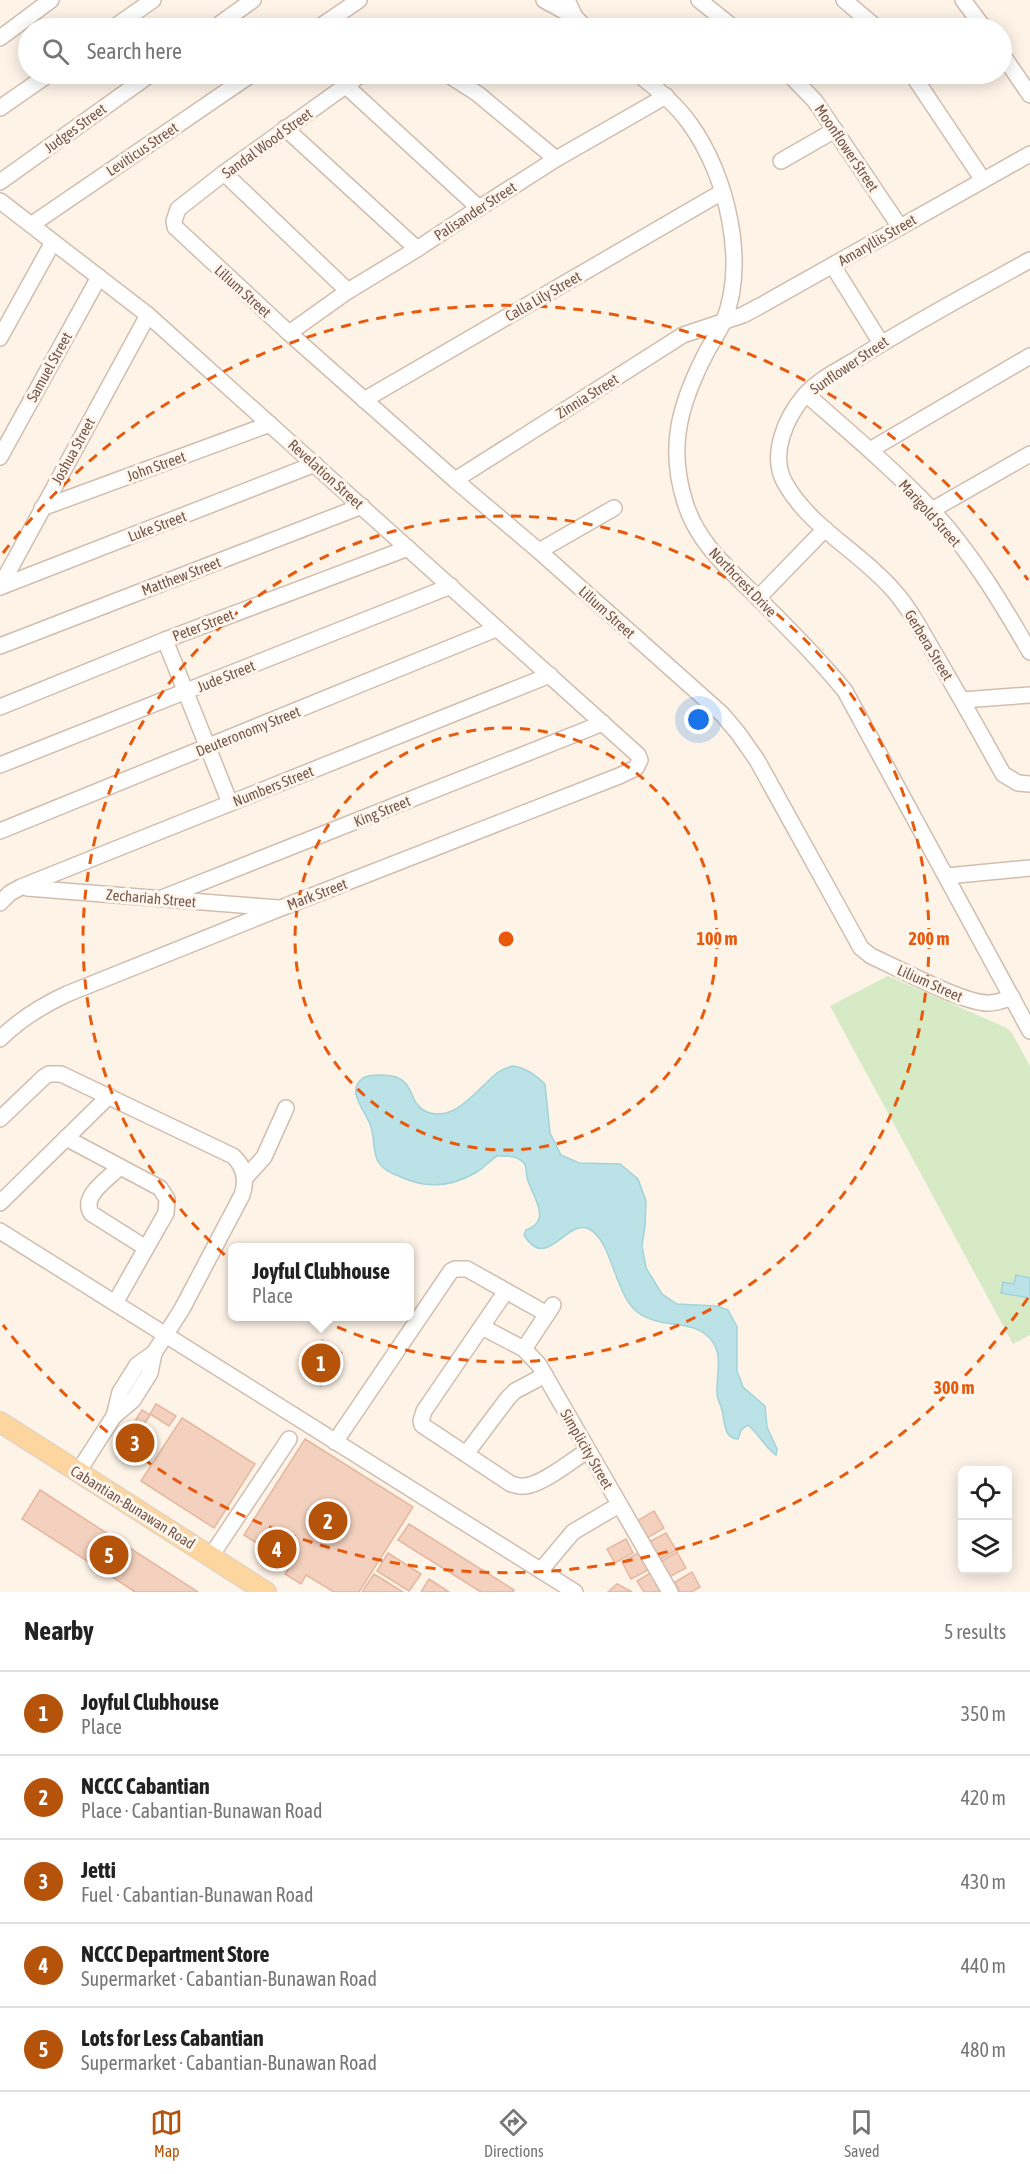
<!DOCTYPE html>
<meta charset="utf-8">
<style>
:root{--surface:#fff;--page:#f2f2f2;--text:#222;--muted:#767676;--line:#e0e0e0;--accent:#b45309}
body{margin:0;font-family:"Asap Condensed",sans-serif;background:var(--page);color:var(--text)}
.controls{position:absolute;right:18px;bottom:18px;display:grid;overflow:hidden;border-radius:9px;box-shadow:0 3px 15px #0003}
.controls button{width:54px;height:54px;display:grid;place-items:center;padding:0;border:0;border-bottom:2px solid var(--line);background:var(--surface);color:var(--text);font:30px sans-serif}
.you{position:absolute;left:699px;top:720px;width:21px;height:21px;margin:-15px;border:4px solid #fff;border-radius:50%;background:#1a73e8;box-shadow:0 0 0 9px #1a73e833}
.badge{display:grid;place-items:center;width:39px;height:39px;border-radius:50%;background:var(--accent);color:#fff;font-size:20px;font-weight:700}
.pin{position:absolute;translate:-50% -50%;border:3px solid #fff;box-shadow:0 2px 6px #0006}
.popup{position:absolute;left:228px;top:1243px;width:186px;height:78px;box-sizing:border-box;display:grid;place-content:center;border-radius:9px;background:var(--surface);filter:drop-shadow(0 2px 4px #0005);font-size:20px;white-space:nowrap;color:var(--muted)}
.popup b{font-size:22px;color:var(--text)}
.popup::after{content:'';position:absolute;left:50%;top:100%;margin-left:-12px;border:12px solid transparent;border-top-color:var(--surface)}
.list{margin:0;padding:0;list-style:none}
h2{display:flex;justify-content:space-between;align-items:center;height:78px;margin:0;padding:0 24px;font-size:26px}
h2 small{font-size:20px;font-weight:400;color:var(--muted)}
.list li{display:grid;grid-template-columns:39px 1fr auto;gap:18px;align-items:center;box-sizing:border-box;height:84px;padding:0 24px;border-top:2px solid var(--line)}
.list b{display:block;font-size:22px;white-space:nowrap}
.list p{margin:0;font-size:20px;white-space:nowrap;color:var(--muted)}
.list em{font-size:20px;font-style:normal;color:var(--muted)}
.icon{flex:none;width:33px;height:33px;fill:none;stroke:currentColor;stroke-width:2;stroke-linecap:round;stroke-linejoin:round}
.map{position:relative;flex:none;width:1030px;height:1592px;overflow:hidden}
.search{position:absolute;background:var(--surface);box-shadow:0 3px 15px #0003;left:18px;right:18px;top:18px;height:66px;display:flex;align-items:center;gap:15px;box-sizing:border-box;padding:0 21px;border-radius:33px;color:var(--muted);font-size:22px}
.sheet{height:498px;background:var(--surface)}
nav{display:flex;justify-content:space-around;align-items:center;box-sizing:border-box;height:84px;border-top:2px solid var(--line);background:var(--surface);font-size:16px;color:var(--muted)}
nav a{display:grid;justify-items:center;gap:3px}
nav .on{color:var(--accent)}
.map>svg:first-child{display:block}
.green{fill:#d6ebc5}
.water{fill:#bbe3e7;stroke:#a1d3d9;stroke-width:1.5}
.building{fill:#f3d1be;stroke:#e6b69e;stroke-width:1.5}
.lines{fill:none;stroke-linecap:round;stroke-linejoin:round}
.minor-casing{stroke:#d1bdaf;stroke-width:18}
.major-casing{stroke:#d9d0cd;stroke-width:22}
.minor{stroke:#fff;stroke-width:15}
.major{stroke:#fcd59f;stroke-width:20}
.ring{fill:none;stroke:#e8590c;stroke-width:3;stroke-dasharray:10 8}
.labels{text-anchor:middle;dominant-baseline:central;stroke-width:6;stroke-linejoin:round;paint-order:stroke}
.street-label{font-size:15px;fill:#77584b;stroke:#fff7ee}
.centre{fill:#e8590c;stroke:#fff7ee;stroke-width:3}
.ring-label{font-size:18px;text-anchor:middle;font-weight:bold;fill:#e8590c;stroke:#fff7ee;stroke-width:6;stroke-linejoin:round;paint-order:stroke}
</style>
<div class="map">
<svg width="1030" height="1592" viewBox="0 0 1030 1592">
<rect width="100%" height="100%" fill="#fdf3e7"/>
<!-- green -->
<polygon class="green" points="888,976 1007,1028 1012,1033 1030,1066 1030,1335 1013,1344 830,1006"/>
<!-- water -->
<g class="water">
<path d="M512 1066C525 1067 535 1075 545 1084L550 1133 561 1155 579 1163 620 1164 638 1179 646 1201 645 1226 642 1246 646 1268 662 1294 677 1304 717 1306 728 1310 737 1327V1371L743 1387 765 1406 767 1427 777 1449 776 1455C768 1451 758 1433 748 1425L741 1430 738 1439C723 1438 725 1421 722 1410 721 1404 717 1401 717 1393 716 1372 726 1350 705 1334 688 1320 658 1329 636 1311 615 1293 611 1239 589 1229 566 1218 547 1273 524 1235L526 1230C552 1221 534 1198 528 1181 525 1175 528 1168 524 1163 517 1155 506 1156 497 1156 489 1161 483 1169 475 1173 451 1187 427 1189 401 1177 392 1173 385 1171 379 1163 372 1153 375 1139 371 1127 368 1114 344 1091 363 1078 368 1075 376 1075 381 1075 419 1075 405 1103 427 1112 455 1123 478 1088 496 1074 500 1070 507 1068 512 1066Z"/>
<polygon points="1016,1275 1030,1278 1030,1298 1001,1293 1003,1282 1014,1284"/>
</g>
<!-- building -->
<g class="building">
<polygon points="322,1340 342,1353 321,1386 301,1373"/>
<polygon points="156,1404 176,1416 169,1426 150,1414"/>
<polygon points="142,1410 150,1415 141,1429 133,1424"/>
<polygon points="182,1418 255,1464 214,1528 141,1481"/>
<polygon points="135,1430 147,1438 130,1464 118,1457"/>
<polygon points="305,1439 413,1507 359,1592 334,1592 306,1575 301,1584 285,1574 291,1565 244,1535"/>
<polygon points="40,1490 198,1592 133,1592 134,1591 22,1519"/>
<polygon points="654,1511 664,1528 647,1538 637,1521"/>
<polygon points="409,1524 514,1590 513,1592 481,1592 398,1540"/>
<polygon points="666,1533 676,1550 659,1560 649,1542"/>
<polygon points="626,1539 633,1553 615,1563 607,1549"/>
<polygon points="640,1552 650,1569 631,1579 622,1562"/>
<polygon points="677,1552 686,1568 669,1577 660,1562"/>
<polygon points="388,1553 421,1574 409,1591 377,1571"/>
<polygon points="652,1572 662,1590 658,1592 644,1592 637,1581"/>
<polygon points="692,1572 700,1587 691,1592 680,1592 675,1582"/>
<polygon points="374,1574 403,1592 362,1592"/>
<polygon points="429,1579 449,1592 421,1592"/>
<polygon points="617,1584 632,1592 608,1592"/>
</g>
<g class="lines">
<!-- minor casing -->
<g class="minor-casing">
<g id="minor">
<polyline points="544,0 575,17"/>
<polyline points="567,0 575,17 586,28"/>
<polyline points="699,0 734,28"/>
<polyline points="844,0 877,28"/>
<polyline points="963,0 984,28"/>
<polyline points="113,28 153,0"/>
<polyline points="214,28 253,0"/>
<polyline points="318,28 359,0"/>
<polyline points="0,38 51,0"/>
<polyline points="1002,54 1030,95"/>
<path d="M362 74 224 173 178 209 174 221 175 227 289 333 455 480 539 551 722 714 738 733 757 760 861 948 871 956C898 968 964 1004 989 1003 997 1003 1004 1000 1012 997"/>
<polyline points="447,74 478,94 556,159"/>
<path d="M638 74C657 89 676 104 690 124 727 175 748 263 723 323 717 335 709 346 703 359 679 407 668 449 685 502 697 543 729 569 758 598 788 628 818 658 845 691L1030 1031"/>
<polyline points="789,74 815,101 900,227"/>
<polyline points="912,74 983,180"/>
<polyline points="346,86 479,208"/>
<polyline points="0,108 49,74"/>
<polyline points="285,128 417,249"/>
<polyline points="781,161 835,130"/>
<polyline points="224,173 348,291"/>
<polyline points="0,182 151,74"/>
<path d="M0 201 148 315 638 755 640 760 636 768 619 776 281 908 67 994C41 1006 20 1019 0 1039"/>
<polyline points="31,225 252,74"/>
<path d="M1030 260C972 292 913 323 857 359 839 370 819 379 805 395 786 417 769 455 785 483 810 528 861 552 894 591 911 610 923 634 936 656 959 695 981 734 1003 774L1018 783 1030 784"/>
<polyline points="833,266 881,343"/>
<polyline points="289,333 348,291 417,249 479,208 556,159 666,96"/>
<polyline points="0,338 53,242"/>
<path d="M806 394C848 431 892 468 931 509 971 552 1001 602 1030 652"/>
<polyline points="364,400 722,192"/>
<polyline points="870,450 1030,356"/>
<polyline points="0,457 99,277"/>
<polyline points="455,480 683,335 743,315 760,306 1030,154"/>
<polyline points="42,508 270,424"/>
<polyline points="932,510 1030,454"/>
<polyline points="539,551 614,508"/>
<polyline points="0,587 315,464"/>
<polyline points="0,587 148,315"/>
<polyline points="758,598 825,529"/>
<polyline points="165,640 230,803"/>
<polyline points="0,646 362,506"/>
<polyline points="962,700 1030,695"/>
<polyline points="0,707 165,640 408,548"/>
<polyline points="0,765 451,586"/>
<polyline points="0,831 496,629"/>
<polyline points="947,876 1030,868"/>
<polyline points="27,888 278,908"/>
<polyline points="162,898 603,723"/>
<polyline points="0,903 10,893 21,887 550,675"/>
<path d="M0 1119 44 1077 49 1074H61L233 1156C245 1167 247 1180 242 1195L182 1309 154 1353 150 1373 133 1400 114 1416"/>
<polyline points="66,1138 160,1188 167,1199 166,1213 115,1303"/>
<path d="M120 1167C109 1178 79 1197 92 1214L146 1248"/>
<polyline points="245,1178 264,1157 286,1108"/>
<polyline points="0,1203 109,1096"/>
<polyline points="0,1231 575,1592"/>
<path d="M506 1291 424 1411 421 1421 422 1425 511 1484C515 1485 520 1487 525 1486 543 1484 571 1461 587 1451"/>
<polyline points="482,1327 524,1349 539,1365 670,1592"/>
<polyline points="524,1349 553,1305"/>
<polyline points="335,1442 451,1271 455,1269 467,1269 547,1314"/>
<polyline points="466,1454 508,1398 515,1391 545,1375"/>
<polyline points="78,1472 114,1416 120,1392 127,1381 137,1365 154,1353"/>
<polyline points="211,1556 289,1439"/>
<polyline points="541,1570 573,1532 619,1505"/>
</g>
</g>
<!-- major casing -->
<g class="major-casing">
<polyline id="major" points="0,1422 266,1592"/>
</g>
<!-- minor -->
<use href="#minor" class="minor"/>
<!-- major -->
<use href="#major" class="major"/>
</g>
<!-- distance rings -->
<g class="ring">
<circle cx="506" cy="939" r="211"/>
<circle cx="506" cy="939" r="423"/>
<path d="M1028 1298A634 634 0 0 1 3 1325M3 553A634 634 0 0 1 1028 580"/>
</g>
<g class="labels">
<!-- street labels -->
<g class="street-label">
<text transform="translate(75 128) rotate(-36)">Judges Street</text>
<text transform="translate(267 143) rotate(-36)">Sandal Wood Street</text>
<text transform="translate(847 148) rotate(56)">Moonflower Street</text>
<text transform="translate(142 149) rotate(-34)">Leviticus Street</text>
<text transform="translate(475 211) rotate(-33)">Palisander Street</text>
<text transform="translate(877 240) rotate(-30)">Amaryllis Street</text>
<text transform="translate(243 291) rotate(42)">Lilium Street</text>
<text transform="translate(543 296) rotate(-30)">Calla Lily Street</text>
<text transform="translate(849 365) rotate(-34)">Sunflower Street</text>
<text transform="translate(49 367) rotate(-61)">Samuel Street</text>
<text transform="translate(587 396) rotate(-32)">Zinnia Street</text>
<text transform="translate(73 451) rotate(-61)">Joshua Street</text>
<text transform="translate(156 466) rotate(-20)">John Street</text>
<text transform="translate(326 474) rotate(42)">Revelation Street</text>
<text transform="translate(930 513) rotate(48)">Marigold Street</text>
<text transform="translate(157 526) rotate(-21)">Luke Street</text>
<text transform="translate(181 576) rotate(-21)">Matthew Street</text>
<text transform="translate(743 582) rotate(46)">Northcrest Drive</text>
<text transform="translate(607 612) rotate(42)">Lilium Street</text>
<text transform="translate(203 625) rotate(-21)">Peter Street</text>
<text transform="translate(929 645) rotate(59)">Gerbera Street</text>
<text transform="translate(226 676) rotate(-22)">Jude Street</text>
<text transform="translate(248 731) rotate(-22)">Deuteronomy Street</text>
<text transform="translate(273 786) rotate(-22)">Numbers Street</text>
<text transform="translate(382 811) rotate(-22)">King Street</text>
<text transform="translate(317 894) rotate(-21)">Mark Street</text>
<text transform="translate(151 898) rotate(5)">Zechariah Street</text>
<text transform="translate(930 983) rotate(24)">Lilium Street</text>
<text transform="translate(587 1449) rotate(60)">Simplicity Street</text>
<text transform="translate(133 1507) rotate(32)">Cabantian-Bunawan Road</text>
</g>
</g>
<circle cx="506" cy="939" r="9" class="centre"/>
<g class="ring-label">
<text x="717" y="945">100 m</text>
<text x="929" y="945">200 m</text>
<text x="954" y="1394">300 m</text>
</g>
</svg>
<div class="controls">
<button><svg class="icon" aria-label="locate" viewBox="0 0 24 24"><circle cx="12" cy="12" r="6"/><path d="M12 2v4M12 18v4M2 12h4M18 12h4"/></svg></button>
<button><svg class="icon" aria-label="layers" viewBox="0 0 24 24"><path d="M12 4l9 5-9 5-9-5zM3 14l9 5 9-5"/></svg></button>
</div>
<div class="you"></div>
<div class="pin badge" style="left:321px;top:1363px">1</div>
<div class="popup"><b>Joyful Clubhouse</b>Place</div>
<div class="pin badge" style="left:328px;top:1521px">2</div>
<div class="pin badge" style="left:135px;top:1443px">3</div>
<div class="pin badge" style="left:277px;top:1549px">4</div>
<div class="pin badge" style="left:109px;top:1555px">5</div>
<div class="search"><svg class="icon" aria-label="search" viewBox="0 0 24 24"><circle cx="10" cy="10" r="6"/><path d="M15 15l6 6"/></svg>Search here</div>
</div>
<section class="sheet">
<h2>Nearby<small>5 results</small></h2>
<ul class="list">
<li><span class="badge">1</span><div><b>Joyful Clubhouse</b><p>Place</p></div><em>350 m</em></li>
<li><span class="badge">2</span><div><b>NCCC Cabantian</b><p>Place · Cabantian-Bunawan Road</p></div><em>420 m</em></li>
<li><span class="badge">3</span><div><b>Jetti</b><p>Fuel · Cabantian-Bunawan Road</p></div><em>430 m</em></li>
<li><span class="badge">4</span><div><b>NCCC Department Store</b><p>Supermarket · Cabantian-Bunawan Road</p></div><em>440 m</em></li>
<li><span class="badge">5</span><div><b>Lots for Less Cabantian</b><p>Supermarket · Cabantian-Bunawan Road</p></div><em>480 m</em></li>
</ul>
</section>
<nav>
<a class="on"><svg class="icon" aria-label="map" viewBox="0 0 24 24"><path d="M3 6l6-2 6 2 6-2v14l-6 2-6-2-6 2zM9 4v14M15 6v14"/></svg>Map</a>
<a><svg class="icon" aria-label="directions" viewBox="0 0 24 24"><path d="M12 3l9 9-9 9-9-9zM9 14v-3h6M13 9l2 2-2 2"/></svg>Directions</a>
<a><svg class="icon" aria-label="saved" viewBox="0 0 24 24"><path d="M7 4h10v16l-5-4-5 4z"/></svg>Saved</a>
</nav>
